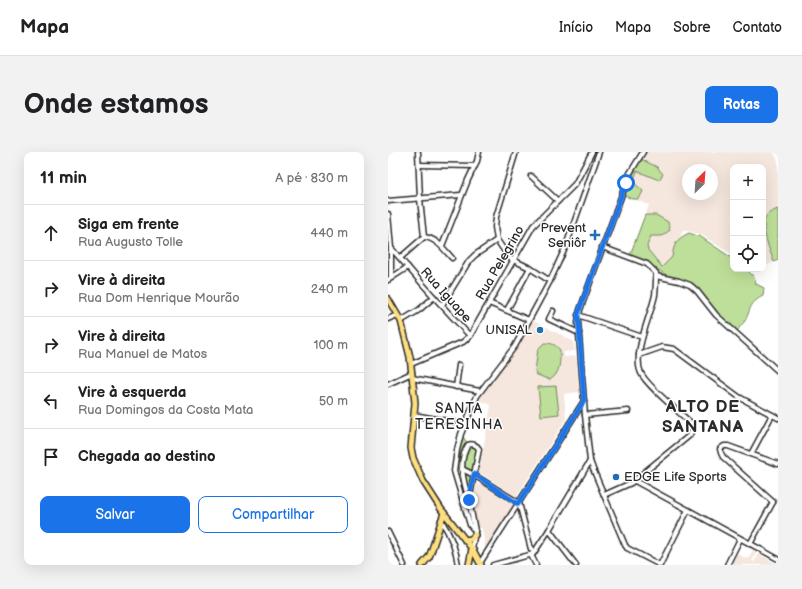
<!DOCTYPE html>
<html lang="pt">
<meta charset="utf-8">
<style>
:root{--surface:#fff;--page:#f2f2f2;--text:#202124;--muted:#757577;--line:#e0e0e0;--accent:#1a73e8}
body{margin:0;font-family:"Balsamiq Sans",sans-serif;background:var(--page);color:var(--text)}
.controls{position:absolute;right:12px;top:12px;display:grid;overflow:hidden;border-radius:8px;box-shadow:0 4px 16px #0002}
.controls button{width:36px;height:36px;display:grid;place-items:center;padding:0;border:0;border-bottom:1px solid var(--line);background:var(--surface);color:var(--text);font:20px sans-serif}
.compass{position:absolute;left:294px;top:12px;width:36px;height:36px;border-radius:50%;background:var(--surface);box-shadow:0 4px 16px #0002;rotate:25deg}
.stop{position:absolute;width:12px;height:12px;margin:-9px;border:3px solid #1a73e8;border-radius:50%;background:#fff}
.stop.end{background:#1a73e8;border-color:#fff;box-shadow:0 1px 4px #0008}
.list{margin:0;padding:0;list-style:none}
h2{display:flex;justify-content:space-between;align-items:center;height:52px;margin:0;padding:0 16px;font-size:17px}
h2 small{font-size:13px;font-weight:400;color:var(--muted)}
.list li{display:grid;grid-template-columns:26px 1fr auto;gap:12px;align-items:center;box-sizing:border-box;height:56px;padding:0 16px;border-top:1px solid var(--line)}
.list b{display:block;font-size:15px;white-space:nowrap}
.list p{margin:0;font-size:13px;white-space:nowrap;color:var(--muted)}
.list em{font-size:13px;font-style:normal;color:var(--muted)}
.actions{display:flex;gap:8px;padding:12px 16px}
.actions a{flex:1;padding:9px 0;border:1px solid var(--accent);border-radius:8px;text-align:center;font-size:14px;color:var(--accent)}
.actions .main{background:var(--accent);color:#fff}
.icon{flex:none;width:22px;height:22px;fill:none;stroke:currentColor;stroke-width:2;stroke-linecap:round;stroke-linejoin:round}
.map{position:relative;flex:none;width:390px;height:413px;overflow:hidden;border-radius:8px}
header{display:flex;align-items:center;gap:24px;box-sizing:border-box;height:56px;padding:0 20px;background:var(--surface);border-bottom:1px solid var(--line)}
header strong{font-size:19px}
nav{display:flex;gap:22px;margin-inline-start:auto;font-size:14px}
.intro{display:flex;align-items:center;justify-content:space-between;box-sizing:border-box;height:96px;padding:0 24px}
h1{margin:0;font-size:28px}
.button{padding:10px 18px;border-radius:8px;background:var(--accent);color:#fff;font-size:14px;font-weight:700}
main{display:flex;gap:24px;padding:0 24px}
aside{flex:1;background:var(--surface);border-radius:8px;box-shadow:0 4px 16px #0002}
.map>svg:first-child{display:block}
.built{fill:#f5e7de;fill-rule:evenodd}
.green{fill:#bedf99;stroke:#748562}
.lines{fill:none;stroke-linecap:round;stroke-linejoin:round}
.minor-casing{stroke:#2b2b2b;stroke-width:7}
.major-casing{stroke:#2b2b2b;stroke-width:8}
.minor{stroke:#fff;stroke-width:4}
.major{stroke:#fddf80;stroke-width:5}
.route{stroke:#1a73e8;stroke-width:5}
.poi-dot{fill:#1f6fb2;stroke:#fff;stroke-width:1.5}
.labels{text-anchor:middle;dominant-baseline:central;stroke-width:3;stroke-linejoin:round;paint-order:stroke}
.poi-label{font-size:13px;fill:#2b2b2b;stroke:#fff;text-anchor:end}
.street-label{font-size:13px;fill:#2b2b2b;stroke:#fff}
.neighbourhood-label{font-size:14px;letter-spacing:1px;fill:#2b2b2b;stroke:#fff}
.district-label{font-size:17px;font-weight:bold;letter-spacing:1px;fill:#2b2b2b;stroke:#fff}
</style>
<header>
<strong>Mapa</strong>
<nav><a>Início</a><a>Mapa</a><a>Sobre</a><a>Contato</a></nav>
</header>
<div class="intro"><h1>Onde estamos</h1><a class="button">Rotas</a></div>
<main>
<aside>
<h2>11 min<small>A pé · 830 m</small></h2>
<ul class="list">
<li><svg class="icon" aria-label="ahead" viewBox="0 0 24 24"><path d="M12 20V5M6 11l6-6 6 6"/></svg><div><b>Siga em frente</b><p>Rua Augusto Tolle</p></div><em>440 m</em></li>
<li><svg class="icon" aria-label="right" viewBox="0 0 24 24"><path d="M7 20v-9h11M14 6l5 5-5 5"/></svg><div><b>Vire à direita</b><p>Rua Dom Henrique Mourão</p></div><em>240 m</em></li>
<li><svg class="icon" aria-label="right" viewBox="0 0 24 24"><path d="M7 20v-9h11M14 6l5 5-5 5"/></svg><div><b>Vire à direita</b><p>Rua Manuel de Matos</p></div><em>100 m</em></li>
<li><svg class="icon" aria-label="left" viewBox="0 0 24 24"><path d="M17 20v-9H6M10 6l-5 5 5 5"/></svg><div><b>Vire à esquerda</b><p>Rua Domingos da Costa Mata</p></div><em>50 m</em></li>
<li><svg class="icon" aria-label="arrive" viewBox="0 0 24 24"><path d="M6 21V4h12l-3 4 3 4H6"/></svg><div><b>Chegada ao destino</b></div></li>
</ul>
<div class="actions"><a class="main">Salvar</a><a>Compartilhar</a></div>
</aside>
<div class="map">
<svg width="390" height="413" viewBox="0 0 390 413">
<rect width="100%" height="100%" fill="#fff"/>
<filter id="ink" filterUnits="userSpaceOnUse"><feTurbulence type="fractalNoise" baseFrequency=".025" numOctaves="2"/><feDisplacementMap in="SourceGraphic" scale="8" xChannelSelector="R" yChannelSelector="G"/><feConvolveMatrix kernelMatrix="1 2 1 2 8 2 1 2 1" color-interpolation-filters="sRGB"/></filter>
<g filter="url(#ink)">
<!-- built -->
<g class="built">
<path d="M258 0H386L390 9V108L375 115V15H345V103L312 82 295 78 276 122 263 113 242 103 261 53 237 44 246 20ZM300 18H324V42H300Z"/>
<polygon points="144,168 185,189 187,199 176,200 176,205 188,204 191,240 176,242 178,267 128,345 91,320 103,253 91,248 96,236 126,201"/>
<polygon points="86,330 91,334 93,331 127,353 108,383 97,396 94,376 89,376 83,347"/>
<polygon points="365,398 368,400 364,409 366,410 371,402 390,413 343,413 349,402 360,407"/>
</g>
<!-- green -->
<g class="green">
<polygon points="253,7 269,15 275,22 271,28 249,19 245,30 255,39 251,47 244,47 237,44 246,20"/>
<path d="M390 57V108L386 110C382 99 373 78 377 66 379 61 385 59 390 57Z"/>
<path d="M257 63H268L280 70 282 78 274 84H263L259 94 260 98 274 115 284 105C286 92 288 87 301 81L313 85 345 107V117H358L366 125 368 132 376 136 375 144C361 151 363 157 357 169 354 172 351 176 349 179L324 157 305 133 295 128 278 123 263 113 242 103Z"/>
<path d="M156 191C163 191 167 192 172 198 172 209 173 221 162 228L147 222H149L147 219 150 197Z"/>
<polygon points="168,234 171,262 153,264 150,235"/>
<polygon points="73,282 80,292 90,295 81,348 85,368 80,368 66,319"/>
</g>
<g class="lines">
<!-- minor casing -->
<g class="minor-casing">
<g id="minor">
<polyline points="128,0 108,65 107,75 109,88 120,104 123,107 142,116 162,129"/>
<polyline points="255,0 242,21 238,31 192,158 190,170 197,263 202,309 205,317 237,393 239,396 272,413"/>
<polyline points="31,13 87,14"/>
<polyline points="143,24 170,49"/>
<polyline points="0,49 73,43"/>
<polyline points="0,62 3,96 3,126"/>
<path d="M36 85C48 86 56 97 64 106"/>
<polyline points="54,94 80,28 89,9 91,0"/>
<path d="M214 95 259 112 268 121C268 129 268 135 267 143 263 163 244 202 253 221 258 233 291 260 303 271L304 277 302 283 296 288 243 331 216 343"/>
<polyline points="3,96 46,145 82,184"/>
<polyline points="12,106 36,85 32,47 30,0"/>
<polyline points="268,124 291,129 302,133 309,139 328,163 390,219"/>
<polyline points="0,128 20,115"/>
<polyline points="101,151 141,168"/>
<polyline points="54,153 81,109 87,103 109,88"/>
<polyline points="119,158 142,116"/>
<polyline points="165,159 161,167 191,181"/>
<polyline points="190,163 254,185"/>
<polyline points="0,167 9,163"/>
<polyline points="13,169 31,158 46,145"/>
<polyline points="251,203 274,195 286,197 351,245 390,266"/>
<polyline points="23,212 75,190 82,184 145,74 187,32 204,0"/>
<polyline points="24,226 92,239"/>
<polyline points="0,232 24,221"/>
<polyline points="68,235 71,213"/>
<polyline points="26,263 65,270"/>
<polyline points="197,263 240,259"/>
<polyline points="363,302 384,263"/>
<polyline points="74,317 86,323 131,351 143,397 146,400"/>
<polyline points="247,329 390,407"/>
<path d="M81 348C76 331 69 310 80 293 84 291 89 293 91 297L81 348 87 379"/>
<polyline points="385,350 335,305 333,301 332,297 336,294 340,294 390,312"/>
<path d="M53 368C62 382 68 396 70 413"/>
<polyline points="161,378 188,413"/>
<polyline points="0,380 16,413"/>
<polyline points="362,392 385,350"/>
<polyline points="84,397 87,379 82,373 66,319 69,298 73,282 89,244 127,194 162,129 178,94 211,0"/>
<polyline points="143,403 148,413"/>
<polyline points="92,411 196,249"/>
<polyline points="105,413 145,402 161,378 202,309"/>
<polyline points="272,413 300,358"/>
<polyline points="339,413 352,387"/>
</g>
</g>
<!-- major casing -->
<g class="major-casing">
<g id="major">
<polyline points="0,147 13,169 22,205 27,251 23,296 25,306 35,329 53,357 85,398 93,413"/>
<polyline points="77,388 83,387 87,383"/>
<polyline points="34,413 41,405 43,400 56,361"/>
<polyline points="81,413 84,397"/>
</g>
</g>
<!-- minor -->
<use href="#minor" class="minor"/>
<!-- major -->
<use href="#major" class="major"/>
</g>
</g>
<g class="lines" filter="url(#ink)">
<!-- route -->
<polyline class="route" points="81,348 86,322 130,352 196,249 190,162 238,31"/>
</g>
<!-- markers -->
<g class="poi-dot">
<path d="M205 77h4v4h4v4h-4v4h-4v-4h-4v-4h4z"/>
<circle cx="152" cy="178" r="4"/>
<circle cx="228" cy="325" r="4"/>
</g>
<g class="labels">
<!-- poi labels -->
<g class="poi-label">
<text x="198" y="76">Prevent<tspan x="198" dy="15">Seniôr</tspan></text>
<text x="144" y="178">UNISAL</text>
<text x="236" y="325" text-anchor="start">EDGE Life Sports</text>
</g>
<!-- street labels -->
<g class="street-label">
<text transform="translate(112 111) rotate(-60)">Rua Pelegrino</text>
<text transform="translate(58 143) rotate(48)">Rua Iguape</text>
</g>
<!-- neighbourhood labels -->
<g class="neighbourhood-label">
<text x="71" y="256">SANTA<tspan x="71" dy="16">TERESINHA</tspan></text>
</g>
<!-- district labels -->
<g class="district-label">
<text x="315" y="255">ALTO DE<tspan x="315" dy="20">SANTANA</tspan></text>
</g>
</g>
</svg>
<div class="controls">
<button>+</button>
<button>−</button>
<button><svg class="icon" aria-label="locate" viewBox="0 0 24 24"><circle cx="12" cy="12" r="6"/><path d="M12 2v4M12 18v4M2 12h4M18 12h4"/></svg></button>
</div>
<svg class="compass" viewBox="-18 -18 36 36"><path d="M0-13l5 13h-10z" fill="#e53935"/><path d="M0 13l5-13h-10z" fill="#757577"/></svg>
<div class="stop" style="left:238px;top:31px"></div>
<div class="stop end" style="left:81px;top:348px"></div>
</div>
</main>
